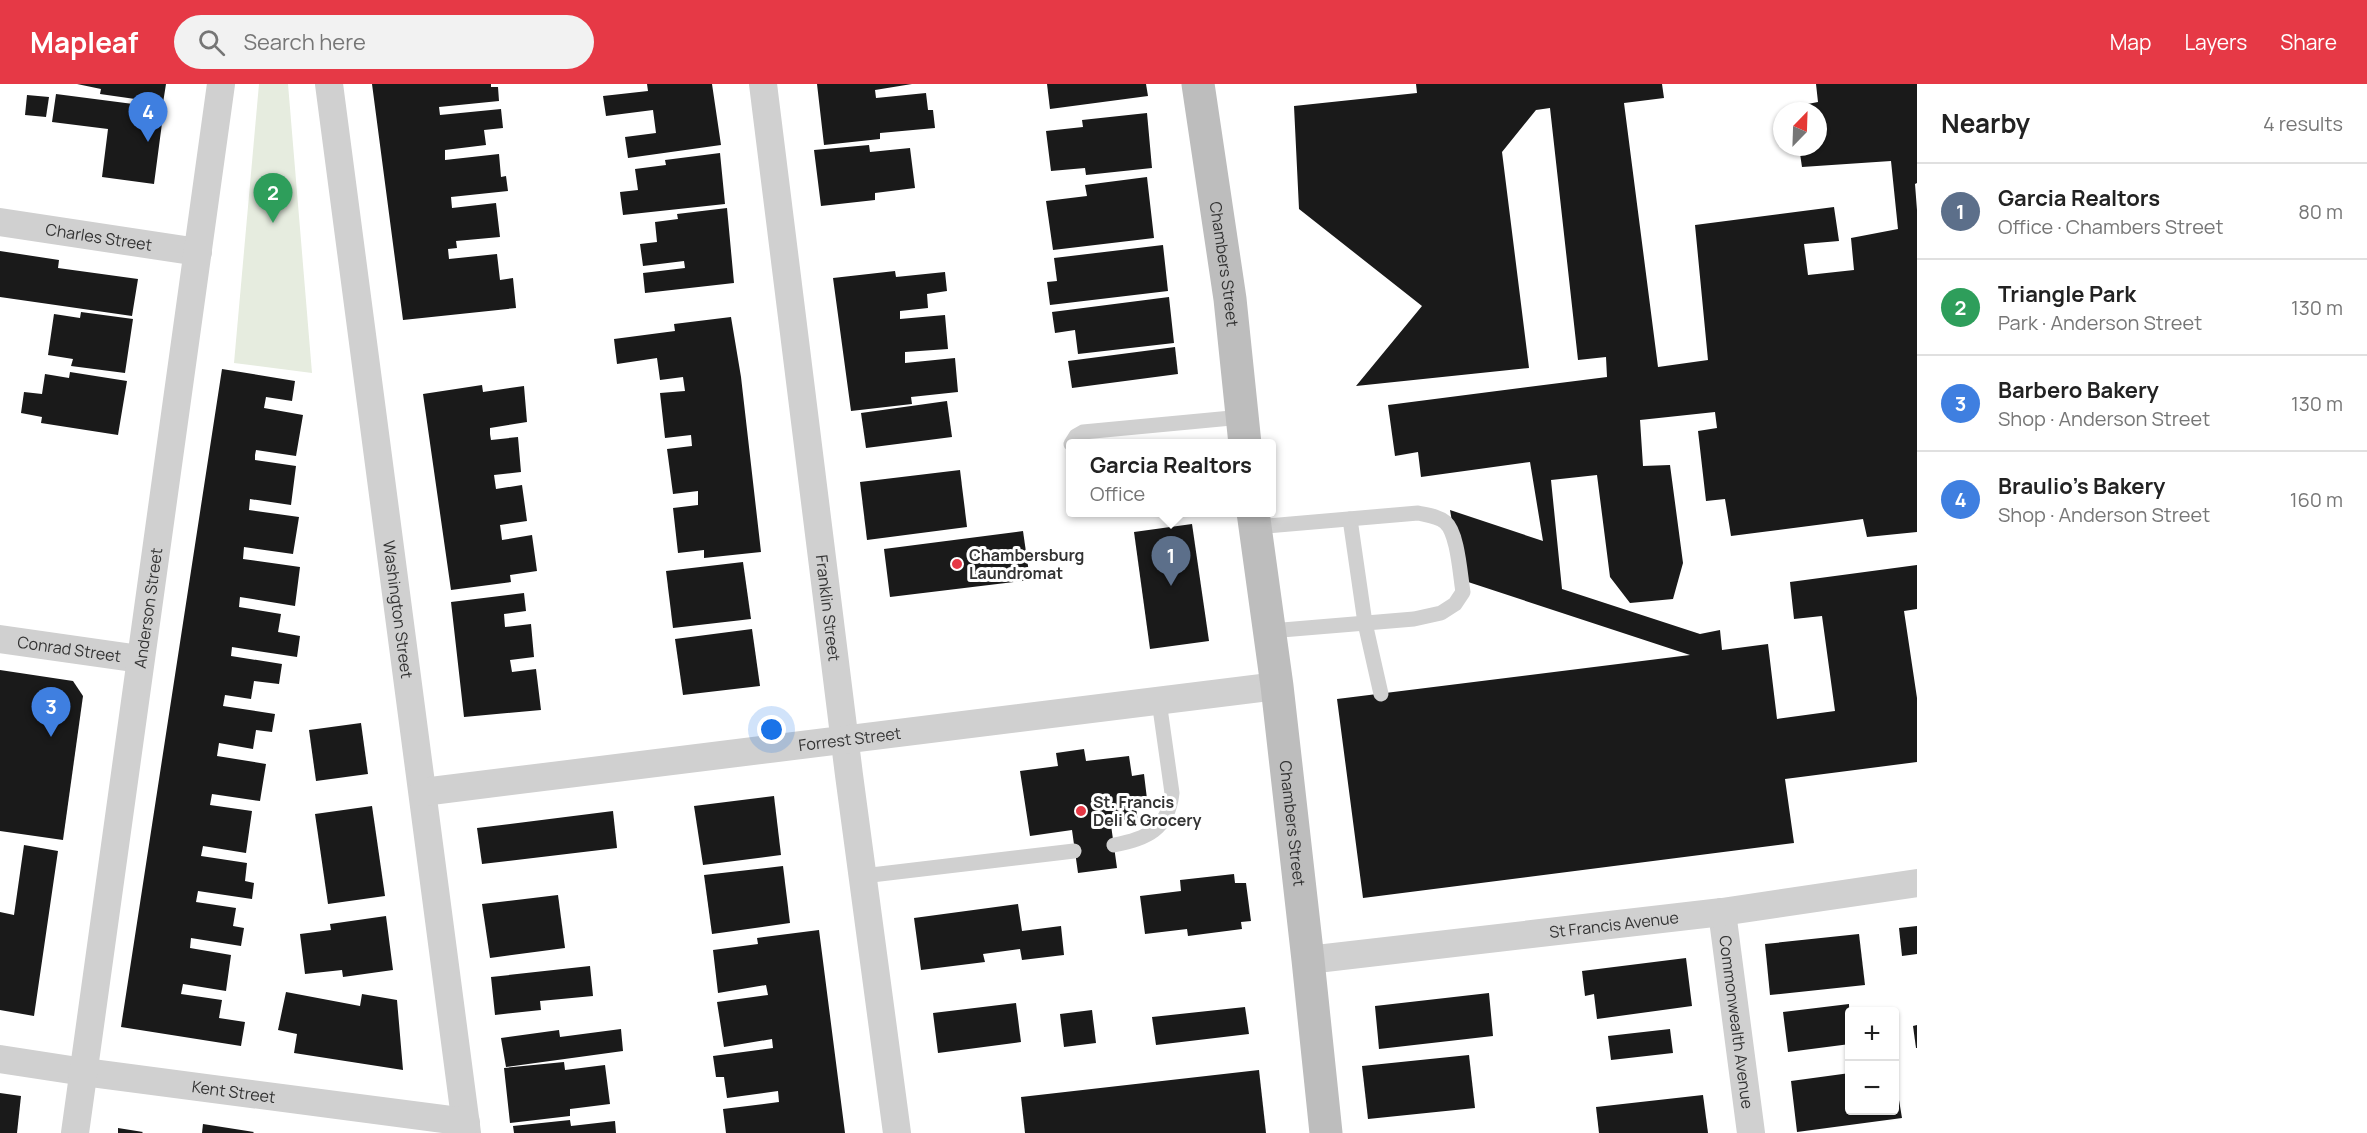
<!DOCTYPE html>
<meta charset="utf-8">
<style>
:root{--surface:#fff;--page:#f2f2f2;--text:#222;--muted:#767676;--line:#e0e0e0;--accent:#e63946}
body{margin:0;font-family:Manrope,sans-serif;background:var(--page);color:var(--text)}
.controls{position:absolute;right:18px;bottom:18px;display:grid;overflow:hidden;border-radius:6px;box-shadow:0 2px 4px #0004}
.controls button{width:54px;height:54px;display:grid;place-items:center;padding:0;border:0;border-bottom:2px solid var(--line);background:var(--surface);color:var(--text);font:30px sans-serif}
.compass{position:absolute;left:1773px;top:18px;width:54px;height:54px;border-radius:50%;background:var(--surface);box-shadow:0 2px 4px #0004;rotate:23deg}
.you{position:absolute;left:772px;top:646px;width:21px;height:21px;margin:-15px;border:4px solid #fff;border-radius:50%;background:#1a73e8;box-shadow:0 0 0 9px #1a73e833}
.badge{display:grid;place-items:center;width:39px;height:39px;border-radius:50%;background:var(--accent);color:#fff;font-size:20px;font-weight:700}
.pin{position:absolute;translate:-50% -50px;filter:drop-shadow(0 2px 3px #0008)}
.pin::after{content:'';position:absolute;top:32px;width:21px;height:18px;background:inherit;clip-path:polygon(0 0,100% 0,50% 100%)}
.popup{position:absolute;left:1066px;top:355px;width:210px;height:78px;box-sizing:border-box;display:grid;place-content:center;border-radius:6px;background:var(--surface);filter:drop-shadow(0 2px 4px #0005);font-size:20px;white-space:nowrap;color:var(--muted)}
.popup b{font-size:22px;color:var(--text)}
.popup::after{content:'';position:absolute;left:50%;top:100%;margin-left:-12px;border:12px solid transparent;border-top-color:var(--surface)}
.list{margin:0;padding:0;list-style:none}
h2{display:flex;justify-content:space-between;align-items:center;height:78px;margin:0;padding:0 24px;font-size:26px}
h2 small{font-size:20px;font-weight:400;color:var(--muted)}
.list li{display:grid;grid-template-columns:39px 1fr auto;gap:18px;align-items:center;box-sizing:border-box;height:96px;padding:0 24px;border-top:2px solid var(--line)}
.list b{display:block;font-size:22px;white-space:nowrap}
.list p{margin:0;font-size:20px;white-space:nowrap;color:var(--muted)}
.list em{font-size:20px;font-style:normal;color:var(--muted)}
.icon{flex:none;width:33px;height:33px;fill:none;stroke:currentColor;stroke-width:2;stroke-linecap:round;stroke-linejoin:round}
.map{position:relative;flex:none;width:1917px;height:1049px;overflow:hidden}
header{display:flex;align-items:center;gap:36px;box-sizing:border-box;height:84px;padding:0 30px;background:var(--accent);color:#fff}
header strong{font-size:28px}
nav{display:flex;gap:33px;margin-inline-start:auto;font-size:21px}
.search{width:420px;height:54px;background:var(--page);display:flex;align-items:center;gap:15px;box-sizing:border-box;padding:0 21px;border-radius:33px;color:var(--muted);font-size:22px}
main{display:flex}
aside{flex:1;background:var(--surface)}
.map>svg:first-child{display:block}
.green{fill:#e6ecdf}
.building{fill:#1a1a1a}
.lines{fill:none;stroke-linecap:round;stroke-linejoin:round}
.lane{stroke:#d0d0d0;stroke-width:15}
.street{stroke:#d0d0d0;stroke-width:28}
.secondary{stroke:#bdbdbd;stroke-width:33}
.poi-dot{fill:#e63946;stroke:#fff;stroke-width:2}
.labels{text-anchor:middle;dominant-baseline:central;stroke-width:6;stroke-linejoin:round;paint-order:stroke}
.street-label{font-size:16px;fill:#333;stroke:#fff}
.poi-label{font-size:16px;font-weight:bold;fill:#333;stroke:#fff;text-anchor:start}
</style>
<header>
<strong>Mapleaf</strong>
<div class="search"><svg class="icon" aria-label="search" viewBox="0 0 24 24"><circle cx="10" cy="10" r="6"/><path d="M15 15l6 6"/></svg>Search here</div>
<nav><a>Map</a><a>Layers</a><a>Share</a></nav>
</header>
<main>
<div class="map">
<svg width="1917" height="1049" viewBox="0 0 1917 1049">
<rect width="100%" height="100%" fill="#fff"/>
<!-- green -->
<polygon class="green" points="259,0 288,0 312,289 234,279"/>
<!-- building -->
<g class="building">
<polygon points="77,0 166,0 163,19 100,10 101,5"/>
<polygon points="372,0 491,0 491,3 498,3 499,17 439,23 440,31 501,25 503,44 484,46 486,61 445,66 445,76 499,70 501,93 506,92 508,107 451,113 452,124 496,119 500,153 456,157 457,164 448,165 449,175 497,170 500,196 513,194 516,224 403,236"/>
<polygon points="647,0 712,0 721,61 628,74 625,53 656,49 653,26 606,32 603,12 648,7"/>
<polygon points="817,0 912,0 875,6 876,14 926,9 928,26 933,26 935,44 880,49 880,55 824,61"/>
<polygon points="1047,0 1146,0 1148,12 1050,25"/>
<polygon points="1416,0 1662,0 1664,14 1624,19 1658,283 1708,276 1695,141 1834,123 1839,157 1804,160 1808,191 1854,186 1851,154 1898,145 1891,77 1802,83 1799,63 1818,63 1818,27 1793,27 1792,23 1818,18 1816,0 1917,0 1917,99 1915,100 1917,126 1917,448 1867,453 1863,435 1731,452 1725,415 1706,417 1698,347 1717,344 1715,328 1640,336 1643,382 1670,381 1683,479 1673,515 1630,519 1610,493 1597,391 1551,396 1562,505 1700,550 1720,546 1722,566 1768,560 1777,635 1835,627 1822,532 1794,535 1790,498 1917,481 1917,525 1904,527 1917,614 1917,678 1785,695 1794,759 1363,814 1337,615 1690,571 1462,496 1450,426 1543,457 1530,378 1421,393 1418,368 1395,372 1388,321 1607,293 1606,273 1578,276 1550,24 1536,26 1502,68 1529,284 1356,302 1422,222 1299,125 1294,22 1417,9"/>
<polygon points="56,10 164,24 154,100 102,93 108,45 52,38"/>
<polygon points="27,11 49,13 46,33 25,31"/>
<polygon points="1147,29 1152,84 1086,91 1085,84 1051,87 1046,47 1083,43 1082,36"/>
<polygon points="869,61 870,68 910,64 915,104 875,109 875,116 821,122 814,66"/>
<polygon points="720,69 725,120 623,131 620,108 638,106 635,85 666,81 665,76"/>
<polygon points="1147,93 1154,154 1053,166 1046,117 1087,112 1085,101"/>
<polygon points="727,124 734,199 645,209 643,189 685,184 684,177 643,182 640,160 657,158 655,138 678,135 677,130"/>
<polygon points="1163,161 1168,207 1050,221 1047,198 1057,197 1054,174"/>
<polygon points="0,167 59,176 58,184 138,195 132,232 0,213"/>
<polygon points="895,187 896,193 945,188 947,207 927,210 928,224 900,227 900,235 945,231 948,265 905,268 905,279 955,274 958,308 911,313 912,320 851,327 833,194"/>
<polygon points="1169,213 1174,259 1078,270 1075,246 1055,249 1052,228"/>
<polygon points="81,228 133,235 125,289 71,282 73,275 48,271 54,230 80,234"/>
<polygon points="731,233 741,293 761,468 704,474 704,466 678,469 673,424 698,421 698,407 673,410 667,365 692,362 691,351 665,354 660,309 685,307 683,293 660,296 657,274 617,280 614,255 675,247 674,240"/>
<polygon points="1175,263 1178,290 1072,304 1068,277"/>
<polygon points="222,285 295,297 292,317 266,313 264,324 303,331 296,372 256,366 255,371 255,376 296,382 291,421 250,415 249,426 299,433 293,470 244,463 243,475 300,483 295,522 240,513 239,523 281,530 278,548 300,552 297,573 232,563 231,572 282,580 279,600 254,597 251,615 225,611 223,622 275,630 272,648 256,646 253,665 219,659 217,672 266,680 260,717 212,710 210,721 252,727 246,769 203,762 201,772 247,779 245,797 254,799 252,815 198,807 196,818 236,824 233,842 244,844 241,862 191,854 190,864 231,871 226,907 183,900 181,910 222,916 219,934 245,938 241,962 121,943"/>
<polygon points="70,288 127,297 118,351 41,339 42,333 21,329 24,308 42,310 45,290 69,294"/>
<polygon points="482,301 483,308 524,302 527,338 490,344 490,350 491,356 518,353 521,388 494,391 496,405 522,401 527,437 500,441 501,448 502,456 532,451 537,487 510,491 511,498 451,506 423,310"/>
<polygon points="947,317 952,353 866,364 861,329"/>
<polygon points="960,386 967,443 867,456 860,398"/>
<polygon points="1192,440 1209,557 1150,565 1134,448"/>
<polygon points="1023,447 1030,496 890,513 884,465"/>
<polygon points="743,478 751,535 673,544 666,487"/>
<polygon points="524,509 526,527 504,530 505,543 531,540 534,573 510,576 512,588 536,585 541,626 464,633 451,518"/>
<polygon points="752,545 760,602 683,611 675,555"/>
<polygon points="0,586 73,597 83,612 63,756 0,747"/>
<polygon points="361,639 368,690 316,697 309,646"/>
<polygon points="1084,665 1086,677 1129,672 1132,692 1144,690 1147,715 1135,717 1138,738 1111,741 1117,784 1078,789 1072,746 1030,752 1020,687 1058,682 1056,669"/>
<polygon points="774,712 781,771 703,781 694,722"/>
<polygon points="372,722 385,812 328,820 315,730"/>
<polygon points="613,727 617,764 482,780 477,744"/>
<polygon points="24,761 58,767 34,932 0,926 0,828 14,831"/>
<polygon points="783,782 790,839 712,850 704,791"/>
<polygon points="1234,790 1235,799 1246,799 1251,837 1241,838 1242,845 1188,852 1187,845 1145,850 1140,812 1181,807 1180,796"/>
<polygon points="558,811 565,864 490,874 482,820"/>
<polygon points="1018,820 1022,847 1061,842 1064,871 1022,876 1020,865 983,870 985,878 921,886 914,834"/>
<polygon points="386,832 393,886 343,893 342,886 305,890 300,850 331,846 330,840"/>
<polygon points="1917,842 1917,870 1902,872 1899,844"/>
<polygon points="819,846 845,1049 726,1049 723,1025 779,1018 778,1007 727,1014 724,993 716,993 713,972 773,964 772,955 724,963 717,918 768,911 766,901 718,909 713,866 758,860 757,854"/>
<polygon points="1859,850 1865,901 1770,911 1765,860"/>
<polygon points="1686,874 1692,922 1597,935 1594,910 1585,912 1582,887"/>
<polygon points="590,882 593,912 540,917 541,926 495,931 491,893"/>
<polygon points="286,908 360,922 362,910 397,916 403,986 294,969 297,950 278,946"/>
<polygon points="1489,909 1493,952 1379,965 1375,922"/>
<polygon points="1016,919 1021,958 938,969 933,929"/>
<polygon points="1849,920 1850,960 1788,968 1783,928"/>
<polygon points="1245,923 1249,950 1156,961 1152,933"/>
<polygon points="1092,926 1096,959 1064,963 1060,930"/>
<polygon points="1917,941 1917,964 1916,964 1913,942"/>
<polygon points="621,945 623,967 506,983 501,954 559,946 560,953"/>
<polygon points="1670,945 1673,969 1611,976 1608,952"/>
<polygon points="1469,971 1475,1024 1368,1035 1362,982"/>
<polygon points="564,978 565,986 605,981 610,1020 570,1025 570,1032 510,1039 504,984"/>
<polygon points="1259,986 1266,1049 1025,1049 1021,1013"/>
<polygon points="1894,986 1902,1034 1797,1048 1791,997 1850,989 1850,1026 1894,1026"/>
<polygon points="0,1009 21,1012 17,1049 0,1049"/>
<polygon points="1703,1011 1708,1049 1599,1049 1596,1023"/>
<polygon points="570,1036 571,1042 615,1037 616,1049 514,1049 513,1042"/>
<polygon points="203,1040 254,1048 253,1049 202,1049"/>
<polygon points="118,1044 143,1048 142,1049 118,1049"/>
</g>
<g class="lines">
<!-- lane -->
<g class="lane">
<polyline points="1071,360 1076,352 1083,348 1242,333"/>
<polyline points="1350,435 1365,539 1381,610"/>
<path d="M1255 443 1418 429C1427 431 1438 432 1445 438 1458 449 1460 491 1463 508L1455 520 1441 529 1414 535 1269 547"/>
<path d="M1114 761C1146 755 1168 746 1172 709L1159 617"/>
<polyline points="863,792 1074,767"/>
</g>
<!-- street -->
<g class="street">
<path id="s1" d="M329 0 467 1049"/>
<path id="s2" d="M763 0 849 691 897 1049"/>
<path id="s3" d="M0 138 198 168"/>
<path id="s4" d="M0 555 140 575"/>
<path id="s5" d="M423 708 1277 602"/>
<path id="s6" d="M1722 828 1751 1049"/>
<path id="s7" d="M1308 876 1722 828 1917 799"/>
<path id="s8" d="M0 975 84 988 466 1038"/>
<path id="s9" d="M75 1049 221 0"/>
</g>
<!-- secondary -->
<g class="secondary">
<path id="s10" d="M1198 0 1230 215 1245 360"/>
<path id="s11" d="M1253 428 1277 602 1308 876 1326 1049"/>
</g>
</g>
<!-- markers -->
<g class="poi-dot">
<circle cx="957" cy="480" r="6"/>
<circle cx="1081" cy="727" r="6"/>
</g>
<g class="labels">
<!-- street labels -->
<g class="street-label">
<text stroke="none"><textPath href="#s3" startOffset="100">Charles Street</textPath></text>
<text stroke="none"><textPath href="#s10" startOffset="182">Chambers Street</textPath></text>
<text stroke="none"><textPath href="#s9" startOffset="530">Anderson Street</textPath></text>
<text stroke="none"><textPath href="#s1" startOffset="530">Washington Street</textPath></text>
<text stroke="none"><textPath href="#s2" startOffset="528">Franklin Street</textPath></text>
<text stroke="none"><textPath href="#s4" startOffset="70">Conrad Street</textPath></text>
<text stroke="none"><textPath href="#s5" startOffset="430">Forrest Street</textPath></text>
<text stroke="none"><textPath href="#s11" startOffset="314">Chambers Street</textPath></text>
<text stroke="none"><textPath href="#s7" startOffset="308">St Francis Avenue</textPath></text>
<text stroke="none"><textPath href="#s6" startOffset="111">Commonwealth Avenue</textPath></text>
<text stroke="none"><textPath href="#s8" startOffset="236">Kent Street</textPath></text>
</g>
<!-- poi labels -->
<g class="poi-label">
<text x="969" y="471">Chambersburg<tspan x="969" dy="18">Laundromat</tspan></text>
<text x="1093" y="718">St. Francis<tspan x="1093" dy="18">Deli &amp; Grocery</tspan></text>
</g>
</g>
</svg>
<div class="controls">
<button>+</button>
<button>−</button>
</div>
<svg class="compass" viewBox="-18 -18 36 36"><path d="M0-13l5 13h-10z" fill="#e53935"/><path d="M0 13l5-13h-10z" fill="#767676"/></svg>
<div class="you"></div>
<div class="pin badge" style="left:1171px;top:502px;background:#5c6f8a">1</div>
<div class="popup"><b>Garcia Realtors</b>Office</div>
<div class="pin badge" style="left:273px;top:139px;background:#2e9e5b">2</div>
<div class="pin badge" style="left:51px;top:653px;background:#3f7fe0">3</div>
<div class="pin badge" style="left:148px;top:58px;background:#3f7fe0">4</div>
</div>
<aside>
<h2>Nearby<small>4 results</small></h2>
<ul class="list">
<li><span class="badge" style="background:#5c6f8a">1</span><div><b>Garcia Realtors</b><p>Office · Chambers Street</p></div><em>80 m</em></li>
<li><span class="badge" style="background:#2e9e5b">2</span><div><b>Triangle Park</b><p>Park · Anderson Street</p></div><em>130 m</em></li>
<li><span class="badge" style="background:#3f7fe0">3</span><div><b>Barbero Bakery</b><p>Shop · Anderson Street</p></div><em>130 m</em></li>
<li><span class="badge" style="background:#3f7fe0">4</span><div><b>Braulio's Bakery</b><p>Shop · Anderson Street</p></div><em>160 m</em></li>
</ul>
</aside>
</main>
